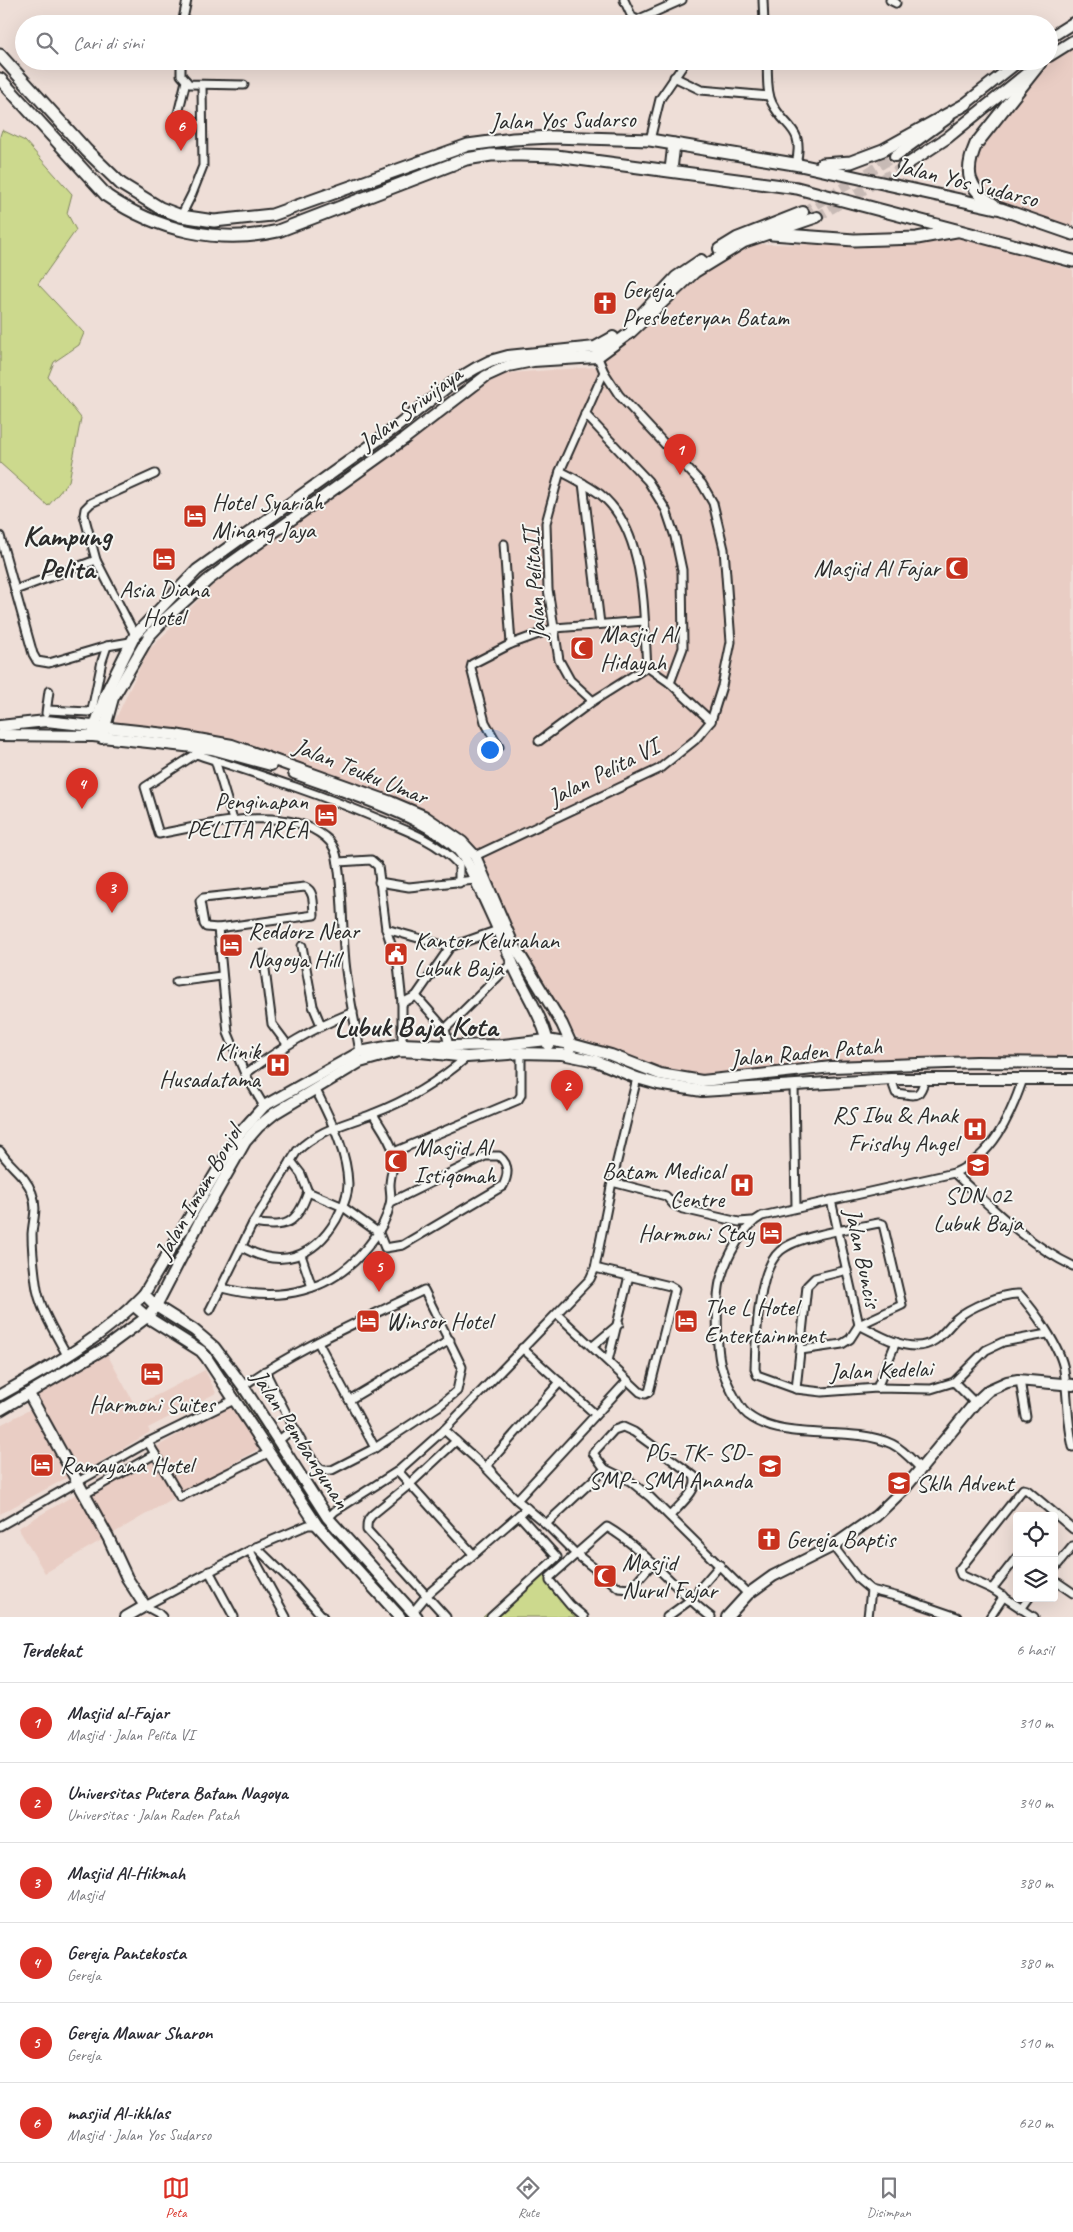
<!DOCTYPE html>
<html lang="id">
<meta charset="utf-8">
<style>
:root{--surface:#fff;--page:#f7f7f7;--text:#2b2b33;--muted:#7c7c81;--line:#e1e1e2;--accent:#d93025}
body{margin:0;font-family:Caveat,sans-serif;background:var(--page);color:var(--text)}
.controls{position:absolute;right:15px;bottom:15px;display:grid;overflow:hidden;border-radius:5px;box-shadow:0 5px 20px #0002}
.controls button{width:45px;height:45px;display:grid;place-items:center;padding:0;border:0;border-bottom:1px solid var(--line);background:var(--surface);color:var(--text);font:25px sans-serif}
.you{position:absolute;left:489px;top:749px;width:18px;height:18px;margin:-12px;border:4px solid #fff;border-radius:50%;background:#1a73e8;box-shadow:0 0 0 8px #1a73e833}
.badge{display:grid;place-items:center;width:32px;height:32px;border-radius:50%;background:var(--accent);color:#fff;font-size:16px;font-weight:700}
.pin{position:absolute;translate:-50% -41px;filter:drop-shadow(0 1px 2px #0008)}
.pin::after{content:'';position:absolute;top:26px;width:18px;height:15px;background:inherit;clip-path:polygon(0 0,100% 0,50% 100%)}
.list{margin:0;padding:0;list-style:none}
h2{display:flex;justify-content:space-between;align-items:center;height:65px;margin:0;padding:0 20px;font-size:21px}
h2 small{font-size:16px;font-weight:400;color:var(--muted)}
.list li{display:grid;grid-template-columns:32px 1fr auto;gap:15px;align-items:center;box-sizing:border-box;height:80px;padding:0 20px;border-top:1px solid var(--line)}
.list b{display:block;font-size:19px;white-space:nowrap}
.list p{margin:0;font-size:16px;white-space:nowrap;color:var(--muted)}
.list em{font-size:16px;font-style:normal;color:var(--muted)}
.icon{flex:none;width:28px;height:28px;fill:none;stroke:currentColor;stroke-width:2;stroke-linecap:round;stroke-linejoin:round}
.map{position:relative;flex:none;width:1073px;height:1617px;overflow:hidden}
.search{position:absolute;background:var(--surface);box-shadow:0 5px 20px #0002;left:15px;right:15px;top:15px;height:55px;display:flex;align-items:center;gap:12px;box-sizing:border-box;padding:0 18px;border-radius:28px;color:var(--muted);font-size:19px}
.sheet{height:545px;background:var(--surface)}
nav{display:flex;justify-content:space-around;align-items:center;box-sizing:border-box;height:70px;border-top:1px solid var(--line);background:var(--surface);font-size:14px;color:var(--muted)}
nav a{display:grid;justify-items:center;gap:2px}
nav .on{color:var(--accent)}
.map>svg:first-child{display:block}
.built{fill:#e9cdc4}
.green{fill:#ccd98d;stroke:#7c825c}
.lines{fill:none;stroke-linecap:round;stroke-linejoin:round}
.secondary-tunnel{stroke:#c7bab5;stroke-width:10;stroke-dasharray:10 5;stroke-linecap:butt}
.street-casing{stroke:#2b2b2b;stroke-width:11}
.secondary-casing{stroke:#2b2b2b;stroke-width:14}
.primary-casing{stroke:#2b2b2b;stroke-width:15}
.street{stroke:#f6f6f2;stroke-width:7}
.secondary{stroke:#f6f6f2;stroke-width:10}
.primary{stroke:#f6f6f2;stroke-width:11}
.labels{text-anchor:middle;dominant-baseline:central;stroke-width:4;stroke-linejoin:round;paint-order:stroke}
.street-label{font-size:24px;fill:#2b2b2b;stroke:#f6f6f2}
.poi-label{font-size:24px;fill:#2b2b2b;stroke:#f6f6f2;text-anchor:start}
.district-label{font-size:29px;font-weight:bold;fill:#2b2b2b;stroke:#f6f6f2}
</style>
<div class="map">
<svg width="1073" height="1617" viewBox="0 0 1073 1617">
<rect width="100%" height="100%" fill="#eeded7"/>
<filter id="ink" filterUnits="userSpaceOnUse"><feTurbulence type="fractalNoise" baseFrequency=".02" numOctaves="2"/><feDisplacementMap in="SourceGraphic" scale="10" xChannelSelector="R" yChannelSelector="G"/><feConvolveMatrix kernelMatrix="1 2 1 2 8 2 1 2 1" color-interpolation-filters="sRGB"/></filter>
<g filter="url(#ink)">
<!-- built -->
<g class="built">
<polygon points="1073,41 1073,232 1001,209 981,195 970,158 1042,61 1049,61 1049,56"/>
<polygon points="922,230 990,245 1073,270 1073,1055 713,1075 652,1071 577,1037 512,944 475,853 380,803 249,758 111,729 147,652 218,580 496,374 595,367 693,281 746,244 856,245"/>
<polygon points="107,1354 137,1409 136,1406 205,1370 216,1393 148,1428 150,1432 79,1475 34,1397"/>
<polygon points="232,1403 258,1449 45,1573 18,1528"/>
<polygon points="33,1408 70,1476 0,1514 0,1425"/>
</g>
<!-- green -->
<g class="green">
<polygon points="2,130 25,141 72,194 67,213 76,230 38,284 84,333 79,345 54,362 48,377 81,418 69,481 48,506 0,463 0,136"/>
<polygon points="163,1315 203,1340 224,1362 370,1573 324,1523 314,1509 221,1364 202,1342"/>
<polygon points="535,1575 549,1575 586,1617 483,1617"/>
</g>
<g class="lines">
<!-- secondary-tunnel -->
<g class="secondary-tunnel">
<polyline points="803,212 895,156"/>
<polyline points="817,217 903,167"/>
</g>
<!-- street casing -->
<g class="street-casing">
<g id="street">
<polyline points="624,0 632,17 637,20 682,0"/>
<polyline points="763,0 764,24"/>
<polyline points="890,0 896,3"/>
<polyline points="182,24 187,0"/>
<polyline points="181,61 181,75 189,84 244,85"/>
<path d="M767 61C768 75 766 91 772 103 785 129 805 127 796 164"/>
<polyline points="674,77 701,90 769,96"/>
<polyline points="177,118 186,81"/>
<polyline points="650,140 660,99 686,61"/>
<polyline points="181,216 192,194 203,166 202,85"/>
<polyline points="585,414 648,481 666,510 675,537 682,570 683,648 670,683"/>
<path d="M560 471C574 478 587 485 600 494 647 532 643 612 647 667"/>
<polyline points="583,483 600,624"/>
<polyline points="0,536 33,654 37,661 49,663 107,646 130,642"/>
<polyline points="504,544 511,644"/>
<polyline points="15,590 96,560"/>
<polyline points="135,635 96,560 84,515 85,509 91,503 155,474"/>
<polyline points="647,667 670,683 711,721"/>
<polyline points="593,701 570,680 559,660 548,589 546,523 560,471 604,372"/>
<polyline points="47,710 89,712 92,710 102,661 107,646"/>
<polyline points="46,713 49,691"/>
<polyline points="539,741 593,701 647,667"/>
<polyline points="499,747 485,722 471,668 472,664 511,644 555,628 644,621"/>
<path d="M199 749 196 754 145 787 159 834C207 825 284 803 325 837 333 843 337 854 338 864 343 896 342 930 345 962 348 992 355 1022 360 1052"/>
<path d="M196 754C257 774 317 793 376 818 406 830 437 841 459 865V883"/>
<polyline points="215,760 233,820"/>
<polyline points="475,856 659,769 695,740 711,721 722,686 731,642 724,549 713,503 702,484 619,395 604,372 596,353"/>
<polyline points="338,862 371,860 378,866 386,929 398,965 402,1003 402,1044"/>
<polyline points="379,882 409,887 475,880"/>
<path d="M305 887C315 891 313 905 314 915L218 928 206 927 204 924 200 901 203 898Z"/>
<polyline points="218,928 228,1033 245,1074 264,1106"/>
<polyline points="386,929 450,947"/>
<polyline points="302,946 313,1006 321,1025"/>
<polyline points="263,954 272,1024 287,1044"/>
<polyline points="176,982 221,976"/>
<polyline points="416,996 445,1029 449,1046"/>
<polyline points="402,1003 416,996 450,947 498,930"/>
<polyline points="445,1029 512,963"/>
<path d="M245 1074C281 1048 311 1029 353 1012"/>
<path d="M891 1079 896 1093C916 1095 919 1100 925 1079"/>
<polyline points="794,1085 796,1207"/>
<path d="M0 1151C9 1166 26 1175 32 1193 38 1208 33 1219 32 1234 32 1250 34 1268 36 1283 39 1309 56 1334 68 1357"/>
<polyline points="394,1152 518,1100 521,1095 521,1053"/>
<path d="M954 1173C990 1206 1028 1245 1073 1266"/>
<polyline points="612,1182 666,1196 673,1204 683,1209 739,1222 752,1221"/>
<path d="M308 1192 343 1207 379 1233 385 1248 403 1245 503 1186C509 1174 509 1164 499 1156H485L391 1202"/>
<path d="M831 1200 859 1325C876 1333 896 1346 916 1346 936 1346 944 1331 956 1319 968 1308 1003 1293 1019 1294 1034 1310 1061 1348 1064 1370 1068 1396 1067 1421 1073 1447"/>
<path d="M253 1223C286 1229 297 1224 308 1192L301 1174 291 1161"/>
<path d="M242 1247C281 1270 314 1257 336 1220 342 1208 348 1197 348 1184 347 1150 330 1119 316 1090"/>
<polyline points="301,1255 312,1287"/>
<path d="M222 1288C279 1303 332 1293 369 1245 379 1233 387 1219 390 1204 392 1198 390 1191 390 1185 390 1175 396 1161 393 1151 390 1139 380 1126 373 1114"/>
<path d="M210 1310 253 1223 297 1151C320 1129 344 1125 372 1114 407 1101 439 1081 467 1057"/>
<polyline points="558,1315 640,1392 645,1394 649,1392 675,1289 670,1286 595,1268"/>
<polyline points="318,1342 375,1448"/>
<polyline points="593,1346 619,1324"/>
<polyline points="522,1348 595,1414"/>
<path d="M801 1350 842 1344 850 1339 859 1325 902 1305 883 1224 879 1223C855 1228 798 1235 780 1251 757 1270 756 1340 755 1369L757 1375 796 1389 822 1392 877 1388 931 1389 954 1382 986 1350 1003 1342 1047 1334"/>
<polyline points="608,1361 629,1276"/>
<polyline points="1020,1380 1026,1417"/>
<polyline points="954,1382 975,1403"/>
<path d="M243 1386C299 1347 363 1320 424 1290L462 1367 457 1391 439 1406 375 1448 332 1470C329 1470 324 1471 321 1469 309 1462 273 1387 265 1371"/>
<polyline points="877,1388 896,1342"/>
<polyline points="796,1389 807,1286 815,1278 847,1270"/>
<polyline points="349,1400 450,1340"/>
<polyline points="444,1430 485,1467 517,1500 546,1524 575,1553 619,1588 630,1589 653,1563"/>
<polyline points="278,1441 294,1428"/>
<polyline points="148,1442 180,1497 270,1452"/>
<path d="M921 1469C912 1460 904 1450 892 1444 849 1424 786 1444 748 1415 737 1406 725 1379 721 1365 716 1348 716 1294 721 1278 727 1257 743 1226 762 1216L954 1173C993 1156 1010 1117 1023 1079"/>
<polyline points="398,1471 473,1554"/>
<polyline points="492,1471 489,1468 489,1463 560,1382"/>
<polyline points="85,1494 155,1454"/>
<polyline points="517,1500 627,1381"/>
<path d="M670 1516C678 1506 700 1490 694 1476L634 1432 623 1427 614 1430 593 1453 605 1469 630 1481 650 1497 748 1594"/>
<polyline points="328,1518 335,1511 398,1471 444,1430 590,1279 595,1268 612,1182 637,1078"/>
<polyline points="546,1524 605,1469"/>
<polyline points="0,1526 148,1442 234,1400"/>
<polyline points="833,1546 859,1580 871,1590 868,1617"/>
<polyline points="256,1547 293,1583 323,1617"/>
<polyline points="250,1551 286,1617"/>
<polyline points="1054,1569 1073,1546"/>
<polyline points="209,1571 234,1617"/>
<polyline points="1054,1580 1073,1593"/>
<polyline points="992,1589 1017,1557"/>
<polyline points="871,1590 899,1597 957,1617"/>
<polyline points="145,1606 256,1547 308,1525 317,1525"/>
<polyline points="145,1606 158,1613 162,1617"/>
<polyline points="1021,1609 1029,1598"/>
<polyline points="413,1612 427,1595 527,1508"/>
<path d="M446 1617 367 1530C367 1523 367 1520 372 1515L410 1484 456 1441"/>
<polyline points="491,1617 557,1557 519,1515"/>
<path d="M584 1617 570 1605 550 1581V1577L607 1527C645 1549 675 1590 711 1617"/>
<polyline points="667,1617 689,1601 720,1565"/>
<polyline points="990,1617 1004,1596"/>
<polyline points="1034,1617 992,1589 961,1575 959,1570 1023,1489 1027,1490 1073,1529"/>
</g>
</g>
<!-- secondary casing -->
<g class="secondary-casing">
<g id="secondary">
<polyline points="1049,38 1073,23"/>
<polyline points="1049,56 1073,41"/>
<polyline points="960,108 1019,61"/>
<polyline points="895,156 949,117"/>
<polyline points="903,167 947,138 1031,70"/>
<polyline points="719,249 737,238 803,212"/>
<polyline points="631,325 676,277 701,260"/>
<polyline points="0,726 46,721 175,735 232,745 391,802 424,816 462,842 475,856 512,942 562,1024 571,1044 570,1048"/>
<polyline points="0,735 93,736 212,749 271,765"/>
<polyline points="93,736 95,726 106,693 135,635 197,570 395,428 456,380 476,368 490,361 508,356 595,347 613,337"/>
<polyline points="102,738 113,698 149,636 165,619 208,580 232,562 404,439 486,376 508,366 533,361 597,357 631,332 695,272 744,242 817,217"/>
<path d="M294 773C339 790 431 817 460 852 470 864 476 882 483 896 493 918 503 939 512 962 520 984 546 1022 548 1045"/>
<polyline points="144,1294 156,1306 194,1330 214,1347 243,1386 328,1518 417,1617"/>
<polyline points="133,1305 147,1317 201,1351 206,1357 317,1525 400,1617"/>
<polyline points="29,1394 108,1537 127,1578 145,1606 126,1617"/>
<path d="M0 1395C52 1366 103 1338 144 1294L239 1134 264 1106 360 1052 402 1044 449 1046 503 1045 547 1040 571 1044 611 1055 660 1074 702 1081 832 1067 976 1062 1073 1063"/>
<polyline points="0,1410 105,1348 147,1317 156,1306 200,1221 245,1142 259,1126 275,1113 360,1062 399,1051 421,1052 467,1057 521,1053 562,1054 596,1061 637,1078 658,1084 702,1091 891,1079 1073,1079"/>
<polyline points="727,1617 748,1594 773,1576 833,1546 876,1516 905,1488 975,1403 989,1390 1007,1382 1018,1380 1073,1385"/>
</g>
</g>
<!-- primary casing -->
<g class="primary-casing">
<g id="primary">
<polyline points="0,55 87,151 121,184 160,208 181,216 214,221 272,215 468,145 513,139 552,137 650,140 800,165 1001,209 1073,234"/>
<path d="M0 79 107 196C156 230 219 245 278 231L466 159 491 155H521L556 156 797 188 1073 261"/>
<polyline points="822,164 851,162 883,150 966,104"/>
<polyline points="671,170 674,144"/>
<path d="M994 205C967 188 964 172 976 144L1040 63"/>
<polyline points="772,234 854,240 917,238 956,231"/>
</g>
</g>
<!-- street -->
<use href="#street" class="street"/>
<!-- secondary -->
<use href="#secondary" class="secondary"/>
<!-- primary -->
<use href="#primary" class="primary"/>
</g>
</g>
<!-- icons -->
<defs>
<g id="church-square" transform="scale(1.25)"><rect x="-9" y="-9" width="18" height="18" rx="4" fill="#c8321e" stroke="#f6f6f2"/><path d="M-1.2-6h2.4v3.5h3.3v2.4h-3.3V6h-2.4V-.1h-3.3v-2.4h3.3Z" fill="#fff"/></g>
<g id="hotel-square" transform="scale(1.25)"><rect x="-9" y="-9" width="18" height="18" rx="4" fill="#c8321e" stroke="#f6f6f2"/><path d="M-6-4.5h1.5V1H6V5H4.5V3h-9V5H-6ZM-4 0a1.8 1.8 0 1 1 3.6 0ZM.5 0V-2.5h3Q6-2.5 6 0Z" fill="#fff"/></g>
<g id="mosque-square" transform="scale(1.25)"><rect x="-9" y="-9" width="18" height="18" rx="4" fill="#c8321e" stroke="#f6f6f2"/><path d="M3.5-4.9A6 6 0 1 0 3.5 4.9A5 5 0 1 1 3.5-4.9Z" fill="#fff"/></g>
<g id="civic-square" transform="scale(1.25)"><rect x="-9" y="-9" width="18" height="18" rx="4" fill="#c8321e" stroke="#f6f6f2"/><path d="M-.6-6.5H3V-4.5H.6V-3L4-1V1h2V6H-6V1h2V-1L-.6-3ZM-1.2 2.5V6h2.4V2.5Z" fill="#fff"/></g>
<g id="hospital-square" transform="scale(1.25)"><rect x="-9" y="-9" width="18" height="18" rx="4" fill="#c8321e" stroke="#f6f6f2"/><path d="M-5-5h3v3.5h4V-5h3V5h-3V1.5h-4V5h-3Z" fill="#fff"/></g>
<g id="school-square" transform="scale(1.25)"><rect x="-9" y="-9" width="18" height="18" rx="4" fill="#c8321e" stroke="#f6f6f2"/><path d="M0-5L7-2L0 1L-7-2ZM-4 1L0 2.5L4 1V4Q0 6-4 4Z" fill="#fff"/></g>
</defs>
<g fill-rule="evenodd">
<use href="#church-square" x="605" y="303"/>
<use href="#hotel-square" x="195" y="516"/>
<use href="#hotel-square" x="164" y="559"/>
<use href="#mosque-square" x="957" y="568"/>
<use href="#mosque-square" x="582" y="648"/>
<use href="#hotel-square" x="326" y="815"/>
<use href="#hotel-square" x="231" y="945"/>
<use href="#civic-square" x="396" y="954"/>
<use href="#hospital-square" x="278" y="1065"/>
<use href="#hospital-square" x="975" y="1129"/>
<use href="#mosque-square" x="396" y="1161"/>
<use href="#school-square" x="978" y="1165"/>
<use href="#hospital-square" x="742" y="1185"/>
<use href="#hotel-square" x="771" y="1233"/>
<use href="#hotel-square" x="368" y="1321"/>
<use href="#hotel-square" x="686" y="1321"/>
<use href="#hotel-square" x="152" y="1374"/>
<use href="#hotel-square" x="42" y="1465"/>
<use href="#school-square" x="770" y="1466"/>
<use href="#school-square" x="899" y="1483"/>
<use href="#church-square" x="769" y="1539"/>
<use href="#mosque-square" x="605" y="1576"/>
</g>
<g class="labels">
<!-- street labels -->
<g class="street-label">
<text transform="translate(563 120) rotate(-1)">Jalan Yos Sudarso</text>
<text transform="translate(967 182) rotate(14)">Jalan Yos Sudarso</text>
<text transform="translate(410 408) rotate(-37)">Jalan Sriwijaya</text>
<text transform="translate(534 584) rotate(-94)">Jalan PelitaII</text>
<text transform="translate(361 771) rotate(22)">Jalan Teuku Umar</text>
<text transform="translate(603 772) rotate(-27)">Jalan Pelita VI</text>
<text transform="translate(806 1052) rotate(-5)">Jalan Raden Patah</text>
<text transform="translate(198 1192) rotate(-60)">Jalan Imam Bonjol</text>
<text transform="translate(863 1258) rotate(78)">Jalan Buncis</text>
<text transform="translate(881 1370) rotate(-2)">Jalan Kedelai</text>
<text transform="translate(301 1439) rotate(57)">Jalan Pembangunan</text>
</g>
<!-- poi labels -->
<g class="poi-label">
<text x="622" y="289">Gereja<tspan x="622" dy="28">Presbeteryan Batam</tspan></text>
<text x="212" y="502">Hotel Syariah<tspan x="212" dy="28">Minang Jaya</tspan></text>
<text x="940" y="568" text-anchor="end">Masjid Al Fajar</text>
<text x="164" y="589" text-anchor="middle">Asia Diana<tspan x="164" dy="28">Hotel</tspan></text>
<text x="600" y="634">Masjid Al<tspan x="600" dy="28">Hidayah</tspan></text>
<text x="308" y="801" text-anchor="end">Penginapan<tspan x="308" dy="28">PELITA AREA</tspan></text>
<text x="248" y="931">Reddorz Near<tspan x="248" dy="28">Nagoya Hill</tspan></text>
<text x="414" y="940">Kantor Kelurahan<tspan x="414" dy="28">Lubuk Baja</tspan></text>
<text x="260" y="1051" text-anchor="end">Klinik<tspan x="260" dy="28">Husadatama</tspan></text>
<text x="958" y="1115" text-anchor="end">RS Ibu &amp; Anak<tspan x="958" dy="28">Frisdhy Angel</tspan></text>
<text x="414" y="1147">Masjid Al<tspan x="414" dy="28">Istiqomah</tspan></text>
<text x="724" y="1171" text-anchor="end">Batam Medical<tspan x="724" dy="28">Centre</tspan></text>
<text x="978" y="1195" text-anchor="middle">SDN 02<tspan x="978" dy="28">Lubuk Baja</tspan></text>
<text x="754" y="1233" text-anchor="end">Harmoni Stay</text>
<text x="704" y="1307">The L Hotel<tspan x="704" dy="28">Entertainment</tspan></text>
<text x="386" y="1321">Winsor Hotel</text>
<text x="152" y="1404" text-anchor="middle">Harmoni Suites</text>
<text x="752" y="1452" text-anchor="end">PG- TK- SD-<tspan x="752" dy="28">SMP- SMA Ananda</tspan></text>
<text x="60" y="1465">Ramayana Hotel</text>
<text x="916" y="1483">Sklh Advent</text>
<text x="786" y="1539">Gereja Baptis</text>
<text x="622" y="1562">Masjid<tspan x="622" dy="28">Nurul Fajar</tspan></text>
</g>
<!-- district labels -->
<g class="district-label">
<text x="67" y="535">Kampung<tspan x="67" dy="33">Pelita</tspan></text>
<text x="416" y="1026">Lubuk Baja Kota</text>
</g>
</g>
</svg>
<div class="controls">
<button><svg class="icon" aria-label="locate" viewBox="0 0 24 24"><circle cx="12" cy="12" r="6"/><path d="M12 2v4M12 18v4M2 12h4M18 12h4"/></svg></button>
<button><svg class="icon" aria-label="layers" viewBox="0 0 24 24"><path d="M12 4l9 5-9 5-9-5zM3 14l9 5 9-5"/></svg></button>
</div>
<div class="you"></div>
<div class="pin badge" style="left:680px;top:475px">1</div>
<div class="pin badge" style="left:567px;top:1111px">2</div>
<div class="pin badge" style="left:112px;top:913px">3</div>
<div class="pin badge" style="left:82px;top:809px">4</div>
<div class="pin badge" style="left:379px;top:1292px">5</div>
<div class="pin badge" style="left:181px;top:151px">6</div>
<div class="search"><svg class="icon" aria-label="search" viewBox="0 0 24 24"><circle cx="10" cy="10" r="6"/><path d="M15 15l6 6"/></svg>Cari di sini</div>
</div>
<section class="sheet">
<h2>Terdekat<small>6 hasil</small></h2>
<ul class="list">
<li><span class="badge">1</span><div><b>Masjid al-Fajar</b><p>Masjid · Jalan Pelita VI</p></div><em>310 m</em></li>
<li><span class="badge">2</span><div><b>Universitas Putera Batam Nagoya</b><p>Universitas · Jalan Raden Patah</p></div><em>340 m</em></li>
<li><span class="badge">3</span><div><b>Masjid Al-Hikmah</b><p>Masjid</p></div><em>380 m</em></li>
<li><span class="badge">4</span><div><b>Gereja Pantekosta</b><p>Gereja</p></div><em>380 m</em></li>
<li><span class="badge">5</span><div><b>Gereja Mawar Sharon</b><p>Gereja</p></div><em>510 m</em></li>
<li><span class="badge">6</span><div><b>masjid Al-ikhlas</b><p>Masjid · Jalan Yos Sudarso</p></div><em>620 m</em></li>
</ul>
</section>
<nav>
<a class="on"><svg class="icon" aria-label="map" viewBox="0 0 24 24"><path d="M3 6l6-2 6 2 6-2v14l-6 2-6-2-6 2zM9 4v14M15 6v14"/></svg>Peta</a>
<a><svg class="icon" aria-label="directions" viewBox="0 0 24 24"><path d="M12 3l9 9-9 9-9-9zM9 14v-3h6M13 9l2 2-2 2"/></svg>Rute</a>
<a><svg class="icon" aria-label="saved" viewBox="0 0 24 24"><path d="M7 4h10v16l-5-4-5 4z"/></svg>Disimpan</a>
</nav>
